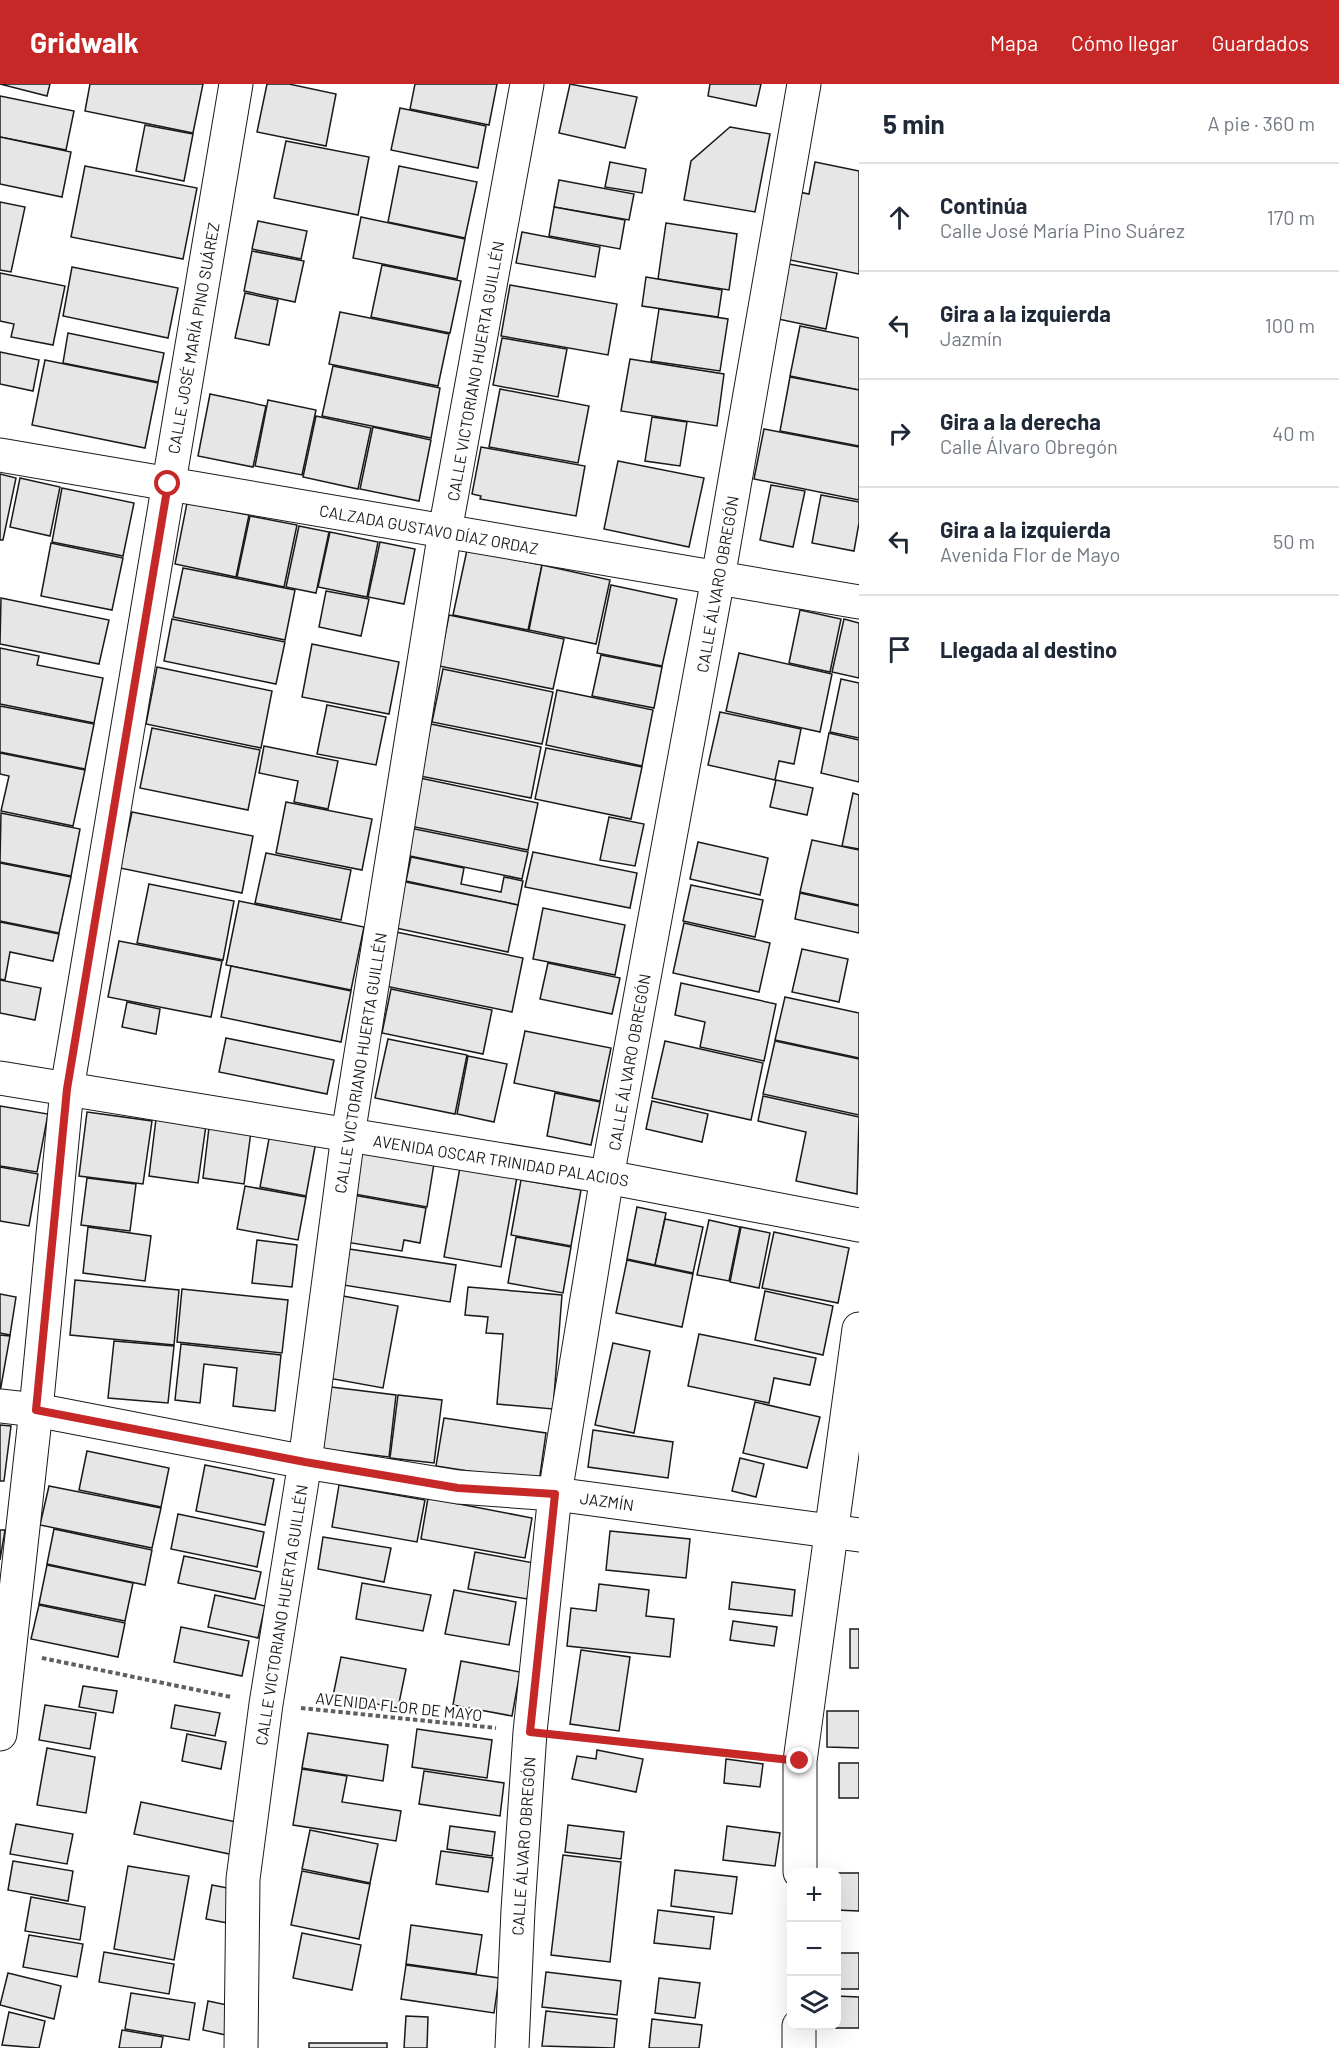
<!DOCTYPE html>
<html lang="es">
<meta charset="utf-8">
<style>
:root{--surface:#fff;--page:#f6f6f7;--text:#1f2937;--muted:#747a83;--line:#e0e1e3;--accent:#c62828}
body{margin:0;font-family:Barlow,sans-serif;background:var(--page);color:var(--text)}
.controls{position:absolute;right:18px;bottom:18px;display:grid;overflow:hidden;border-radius:12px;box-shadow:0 6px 24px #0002}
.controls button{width:54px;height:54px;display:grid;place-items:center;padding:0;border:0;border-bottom:2px solid var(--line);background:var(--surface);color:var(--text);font:30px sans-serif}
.stop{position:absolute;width:18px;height:18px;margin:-14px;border:4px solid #c62828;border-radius:50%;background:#fff}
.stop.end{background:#c62828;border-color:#fff;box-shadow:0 2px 6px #0008}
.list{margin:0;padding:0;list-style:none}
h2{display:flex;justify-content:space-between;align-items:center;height:78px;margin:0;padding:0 24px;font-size:26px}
h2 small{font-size:20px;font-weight:400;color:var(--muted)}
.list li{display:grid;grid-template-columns:39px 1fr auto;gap:18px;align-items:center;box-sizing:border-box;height:108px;padding:0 24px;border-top:2px solid var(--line)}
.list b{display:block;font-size:22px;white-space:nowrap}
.list p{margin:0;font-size:20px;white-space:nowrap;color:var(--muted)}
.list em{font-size:20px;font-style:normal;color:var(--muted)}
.icon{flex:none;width:33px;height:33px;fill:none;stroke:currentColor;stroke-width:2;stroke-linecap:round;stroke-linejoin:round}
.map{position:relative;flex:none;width:859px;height:1964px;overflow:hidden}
header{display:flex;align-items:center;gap:36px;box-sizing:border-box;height:84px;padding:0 30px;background:var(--accent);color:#fff}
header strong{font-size:28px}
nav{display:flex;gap:33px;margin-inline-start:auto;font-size:21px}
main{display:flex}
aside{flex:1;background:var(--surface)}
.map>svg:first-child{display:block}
.building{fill:#e6e6e6;stroke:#1a1a1a;stroke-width:1.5}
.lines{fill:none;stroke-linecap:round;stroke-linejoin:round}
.street-casing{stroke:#1a1a1a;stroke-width:35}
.secondary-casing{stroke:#1a1a1a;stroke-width:35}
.path{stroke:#5f5f5f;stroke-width:4;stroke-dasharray:4.5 3;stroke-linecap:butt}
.street{stroke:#fff;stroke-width:33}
.secondary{stroke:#fff;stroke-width:33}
.route{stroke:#c62828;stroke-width:8}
.labels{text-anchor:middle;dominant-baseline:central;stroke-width:4.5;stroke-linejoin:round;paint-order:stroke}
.street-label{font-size:16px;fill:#1a1a1a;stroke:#fff}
</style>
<header>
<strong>Gridwalk</strong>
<nav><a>Mapa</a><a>Cómo llegar</a><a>Guardados</a></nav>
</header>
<main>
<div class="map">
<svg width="859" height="1964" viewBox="0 0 859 1964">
<rect width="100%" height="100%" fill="#fff"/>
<!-- building -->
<g class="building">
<polygon points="0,0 50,0 47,12"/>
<polygon points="90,0 203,0 193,49 85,27"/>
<polygon points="267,0 289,0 336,10 326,62 257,48"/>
<polygon points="415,0 497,0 489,41 410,25"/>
<polygon points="570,0 637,13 625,64 559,49"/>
<polygon points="710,0 761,0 756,22 708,12"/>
<polygon points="0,12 74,27 66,66 0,53"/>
<polygon points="400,24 486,42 478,84 391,66"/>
<polygon points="145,41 193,50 184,97 136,87"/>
<polygon points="730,43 770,50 755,128 684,116 691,77"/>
<polygon points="0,53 71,68 62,113 0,100"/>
<polygon points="286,57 369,73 358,131 274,114"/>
<polygon points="610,78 646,85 642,109 605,103"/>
<polygon points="815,78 859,87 859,190 785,175 799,108 809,110"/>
<polygon points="85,82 197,104 183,175 71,153"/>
<polygon points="399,82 477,98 465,154 388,138"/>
<polygon points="559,96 634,110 629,136 554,123"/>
<polygon points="0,118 25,123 11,188 0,186"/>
<polygon points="554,123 625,136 620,165 549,152"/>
<polygon points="361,133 465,155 457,195 353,174"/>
<polygon points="258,137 307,147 301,175 252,165"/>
<polygon points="666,139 737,150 729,206 658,195"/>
<polygon points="522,148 600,163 595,193 516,179"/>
<polygon points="252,167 304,177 295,218 244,207"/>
<polygon points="789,180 837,189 826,245 778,235"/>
<polygon points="382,181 461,197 450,249 371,233"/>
<polygon points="72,183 178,204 168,254 63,232"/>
<polygon points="0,189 65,202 53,261 11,253 14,240 0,237"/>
<polygon points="646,193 722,206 718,233 642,222"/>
<polygon points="510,201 617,220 608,271 501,252"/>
<polygon points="245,209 278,216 269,261 235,254"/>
<polygon points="659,225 728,235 720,287 651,277"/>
<polygon points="340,228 449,250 438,302 329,280"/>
<polygon points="800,242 859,254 859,306 790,292"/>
<polygon points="68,249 164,269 158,298 63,279"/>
<polygon points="502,254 567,265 558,313 493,301"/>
<polygon points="0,268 39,276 33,307 0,300"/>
<polygon points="630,275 724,290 717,342 621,327"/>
<polygon points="45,276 158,299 145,364 32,341"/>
<polygon points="333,282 440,304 431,354 322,332"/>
<polygon points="790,293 859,306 859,362 780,347"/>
<polygon points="500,305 589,322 578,379 489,363"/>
<polygon points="210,310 266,322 253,383 198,372"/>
<polygon points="268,316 316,326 302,391 255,382"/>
<polygon points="316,332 371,344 358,405 303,393"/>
<polygon points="652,333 687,338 680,382 645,377"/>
<polygon points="373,343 431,356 419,417 360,405"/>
<polygon points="764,345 859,363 859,416 754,395"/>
<polygon points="481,363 585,382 576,432 480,415 481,412 472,410"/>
<polygon points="618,377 704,394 689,463 604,445"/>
<polygon points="0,390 16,394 3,456 0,456"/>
<polygon points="20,394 60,403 50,452 10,443"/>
<polygon points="771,401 805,407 793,463 760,456"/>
<polygon points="62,404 134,419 123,472 52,458"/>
<polygon points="821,411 859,418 859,439 854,467 812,459"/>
<polygon points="187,419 249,431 236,493 175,480"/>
<polygon points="250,432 297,441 284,503 237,493"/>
<polygon points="299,442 329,448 316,509 286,503"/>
<polygon points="330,448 378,458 367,513 318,503"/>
<polygon points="380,458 415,465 404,520 368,513"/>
<polygon points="51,459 123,474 112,526 41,512"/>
<polygon points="467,466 542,481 528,546 453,531"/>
<polygon points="542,481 610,496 596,560 529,546"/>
<polygon points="183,484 295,506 285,556 173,533"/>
<polygon points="611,501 677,515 662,582 597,569"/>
<polygon points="326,507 369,515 361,552 319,543"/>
<polygon points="1,514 109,536 99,580 0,560"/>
<polygon points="800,526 841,535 830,588 789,579"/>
<polygon points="449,531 564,555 553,605 439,582"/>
<polygon points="172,535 285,558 276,600 164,577"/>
<polygon points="844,535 859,539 859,594 832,588"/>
<polygon points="312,560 399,578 389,630 302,613"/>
<polygon points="0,564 39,572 37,581 103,594 94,639 0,620"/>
<polygon points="739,569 832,590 820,648 726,627"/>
<polygon points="601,571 662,583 654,624 592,612"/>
<polygon points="157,583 272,607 261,664 146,640"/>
<polygon points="443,585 553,608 542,660 432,638"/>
<polygon points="841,595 859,599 859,654 830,648"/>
<polygon points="557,606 653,626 642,682 546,661"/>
<polygon points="327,621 386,633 376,681 317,670"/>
<polygon points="0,622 94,640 85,685 0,668"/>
<polygon points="720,628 801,645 794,680 779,677 775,696 708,681"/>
<polygon points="431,640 541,663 531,714 420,692"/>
<polygon points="152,644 260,666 248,726 140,704"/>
<polygon points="829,649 859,656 859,698 821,689"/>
<polygon points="264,662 338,677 328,725 294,718 298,697 259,689"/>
<polygon points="546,664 642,683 631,735 535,715"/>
<polygon points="0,669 85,686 73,742 1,727 9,692 0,690"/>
<polygon points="420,694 538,719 528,766 410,742"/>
<polygon points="776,696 813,704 807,731 770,723"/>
<polygon points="853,709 859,711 859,765 842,762"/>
<polygon points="286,718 372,735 362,786 276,769"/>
<polygon points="132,728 253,752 242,809 120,784"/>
<polygon points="1,729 80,745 71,792 0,778"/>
<polygon points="609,733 644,740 635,782 600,776"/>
<polygon points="410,744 528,768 522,795 405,771"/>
<polygon points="812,756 859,766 859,821 800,808"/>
<polygon points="698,758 768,774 760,811 690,795"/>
<polygon points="533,768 637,789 630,824 525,803"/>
<polygon points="266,769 351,786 341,836 255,819"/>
<polygon points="411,773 464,784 461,800 501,808 504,793 523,797 518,821 406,797"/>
<polygon points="0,779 71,793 59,849 0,837"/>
<polygon points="401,797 518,821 508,868 391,843"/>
<polygon points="149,800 234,817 223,876 137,859"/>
<polygon points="691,801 763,816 755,853 683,837"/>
<polygon points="800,809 859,822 859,849 795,835"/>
<polygon points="239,817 364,843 351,906 226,881"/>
<polygon points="543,824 625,841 615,891 533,875"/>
<polygon points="0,838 59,850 53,877 10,868 5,896 0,895"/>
<polygon points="684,839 770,859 759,908 673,889"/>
<polygon points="396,848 523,874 512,928 385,902"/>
<polygon points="119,857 222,877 211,933 108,913"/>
<polygon points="802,865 848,875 839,918 792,908"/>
<polygon points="548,879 620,894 612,930 540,915"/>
<polygon points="231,882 351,907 341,958 221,933"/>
<polygon points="0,896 41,904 35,936 0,929"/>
<polygon points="681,899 776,920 764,977 700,963 705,938 675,931"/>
<polygon points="391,905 492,926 483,970 382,949"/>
<polygon points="785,913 859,929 859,974 775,956"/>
<polygon points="127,918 160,925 156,950 122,943"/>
<polygon points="525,947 611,964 600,1017 514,999"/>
<polygon points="226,954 334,976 327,1010 219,988"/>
<polygon points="388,955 467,971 455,1030 375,1014"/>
<polygon points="665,957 763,979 751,1036 652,1014"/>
<polygon points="775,957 859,975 859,1031 763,1010"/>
<polygon points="468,972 507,980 494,1038 457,1030"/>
<polygon points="555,1009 600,1018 591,1061 547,1052"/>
<polygon points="763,1012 859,1033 857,1110 796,1097 806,1048 758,1037"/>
<polygon points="652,1017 708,1030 702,1058 646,1045"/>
<polygon points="0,1022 48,1030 37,1088 0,1082"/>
<polygon points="87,1028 152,1037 143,1100 79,1092"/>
<polygon points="156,1035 206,1041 198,1099 149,1092"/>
<polygon points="210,1035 252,1040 244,1100 203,1094"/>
<polygon points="271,1044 317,1052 306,1112 260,1103"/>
<polygon points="363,1060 435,1073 427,1123 354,1110"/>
<polygon points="0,1083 38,1090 29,1142 0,1137"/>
<polygon points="460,1083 517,1093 501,1183 444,1173"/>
<polygon points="87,1094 136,1100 130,1147 81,1141"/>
<polygon points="521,1096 581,1106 571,1162 511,1151"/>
<polygon points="245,1102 306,1113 298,1156 237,1145"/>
<polygon points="353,1111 426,1124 420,1159 404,1156 402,1167 345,1158"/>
<polygon points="637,1123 666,1129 655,1181 627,1175"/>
<polygon points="665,1135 703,1143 693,1189 655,1181"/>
<polygon points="709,1136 740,1143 729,1197 697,1191"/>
<polygon points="88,1143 151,1152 145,1197 83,1189"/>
<polygon points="741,1143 770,1149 759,1204 730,1198"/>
<polygon points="774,1148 849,1164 838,1219 762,1204"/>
<polygon points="516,1153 571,1163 563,1209 508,1199"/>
<polygon points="257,1156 297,1161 292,1203 252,1199"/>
<polygon points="349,1165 456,1181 450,1218 343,1201"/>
<polygon points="627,1176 693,1190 682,1243 616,1229"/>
<polygon points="75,1196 179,1206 174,1261 70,1251"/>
<polygon points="468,1203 562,1211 553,1325 497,1320 503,1250 486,1249 488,1233 465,1231"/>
<polygon points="182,1205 288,1216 282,1269 177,1258"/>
<polygon points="765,1207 833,1222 823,1271 755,1256"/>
<polygon points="0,1210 16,1213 10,1251 0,1249"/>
<polygon points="343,1212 398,1222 383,1304 328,1294"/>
<polygon points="699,1250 816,1274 810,1301 774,1294 769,1319 688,1302"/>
<polygon points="0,1251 10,1252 0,1308"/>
<polygon points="114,1257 174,1262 168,1319 108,1314"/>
<polygon points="613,1259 650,1267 634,1349 595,1341"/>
<polygon points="181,1260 281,1271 275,1327 233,1322 237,1284 204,1280 200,1319 175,1316"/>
<polygon points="331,1303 396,1311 389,1373 323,1365"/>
<polygon points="398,1311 442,1316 434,1379 390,1374"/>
<polygon points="755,1318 820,1333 807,1384 743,1369"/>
<polygon points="444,1334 546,1349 539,1398 436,1382"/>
<polygon points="0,1341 11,1342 4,1397 0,1397"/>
<polygon points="593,1346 673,1358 668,1394 588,1383"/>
<polygon points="87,1367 169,1384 161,1423 79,1406"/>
<polygon points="740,1374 764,1380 756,1413 732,1407"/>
<polygon points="205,1381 274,1395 265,1441 196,1427"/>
<polygon points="339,1401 425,1416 417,1458 332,1443"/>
<polygon points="49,1402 161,1424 152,1464 40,1441"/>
<polygon points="428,1414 532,1434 525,1474 421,1455"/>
<polygon points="178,1430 264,1448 257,1483 171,1465"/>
<polygon points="54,1445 152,1466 145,1501 47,1480"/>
<polygon points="0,1446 5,1446 0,1476"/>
<polygon points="610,1447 690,1455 686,1494 606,1486"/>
<polygon points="323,1453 391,1464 384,1498 318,1485"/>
<polygon points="475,1468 534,1479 527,1515 468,1505"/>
<polygon points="184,1472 261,1488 255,1515 178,1499"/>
<polygon points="47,1481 133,1499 125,1537 39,1520"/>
<polygon points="732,1498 795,1506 792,1532 729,1525"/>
<polygon points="362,1499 431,1511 423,1547 356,1535"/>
<polygon points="599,1500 649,1506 646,1532 674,1535 670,1573 567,1562 571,1524 596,1527"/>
<polygon points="454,1506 516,1518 509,1561 445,1550"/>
<polygon points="215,1511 265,1522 258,1554 208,1543"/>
<polygon points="39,1521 125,1539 118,1573 31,1555"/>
<polygon points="733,1537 777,1543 774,1562 730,1556"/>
<polygon points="181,1543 249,1557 242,1592 174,1578"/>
<rect x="850" y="1545" width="9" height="39"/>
<polygon points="581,1566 630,1573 619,1647 570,1640"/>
<polygon points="341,1573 406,1585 398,1624 333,1612"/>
<polygon points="461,1577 520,1588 512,1632 453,1621"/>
<polygon points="83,1602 117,1607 113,1629 79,1623"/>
<polygon points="45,1621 96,1629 90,1665 39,1656"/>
<polygon points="175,1621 220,1629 215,1652 171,1644"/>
<polygon points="827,1627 859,1627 859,1664 827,1663"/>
<polygon points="417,1645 492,1656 487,1694 412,1683"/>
<polygon points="308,1649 388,1661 383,1697 302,1684"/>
<polygon points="187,1650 226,1658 221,1685 182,1677"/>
<polygon points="47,1664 95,1673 86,1729 37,1721"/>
<polygon points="597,1666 643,1675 636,1708 572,1695 577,1672 596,1675"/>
<polygon points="726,1675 763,1680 760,1703 724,1699"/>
<rect x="839" y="1679" width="20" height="35"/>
<polygon points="302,1685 347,1692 342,1718 401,1727 396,1757 293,1741"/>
<polygon points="424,1687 504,1699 500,1732 419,1720"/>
<polygon points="141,1718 246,1740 239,1772 134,1750"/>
<polygon points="16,1740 73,1750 67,1780 10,1770"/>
<polygon points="568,1741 624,1748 621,1775 565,1768"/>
<polygon points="450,1742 495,1748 492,1772 447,1765"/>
<polygon points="727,1742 780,1749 775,1782 723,1776"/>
<polygon points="310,1746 378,1760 370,1799 302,1785"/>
<polygon points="441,1767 493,1774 488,1808 436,1800"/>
<polygon points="563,1771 621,1778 610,1878 551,1871"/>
<polygon points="13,1777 73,1787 68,1817 8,1806"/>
<polygon points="128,1782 189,1792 174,1876 114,1865"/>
<polygon points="675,1786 737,1793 732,1830 671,1822"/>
<polygon points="302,1787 370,1800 359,1855 291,1841"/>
<polygon points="836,1789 859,1789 859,1827 836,1826"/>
<polygon points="212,1801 238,1806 233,1840 206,1835"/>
<polygon points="31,1813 85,1823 80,1856 25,1847"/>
<polygon points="658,1826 714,1833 710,1865 654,1859"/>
<polygon points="411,1841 482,1851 476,1890 406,1880"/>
<polygon points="302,1849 361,1861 352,1906 293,1894"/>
<polygon points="29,1851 83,1860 77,1893 23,1883"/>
<polygon points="104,1868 174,1880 169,1910 99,1898"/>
<rect x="836" y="1869" width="23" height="36"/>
<polygon points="406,1881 499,1894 494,1929 401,1915"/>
<polygon points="546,1888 621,1897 617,1931 542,1923"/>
<polygon points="8,1889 61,1902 54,1935 0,1921"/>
<polygon points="659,1894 700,1899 695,1934 655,1929"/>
<polygon points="131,1909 195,1919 189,1956 125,1945"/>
<polygon points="836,1912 859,1913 859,1944 822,1944 822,1942 836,1942"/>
<polygon points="208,1917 232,1922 226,1951 203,1946"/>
<polygon points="546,1927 617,1935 614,1964 542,1962"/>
<polygon points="9,1928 45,1937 39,1964 2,1961"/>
<polygon points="406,1932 428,1933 427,1964 404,1964"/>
<polygon points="652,1935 702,1941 699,1964 649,1964"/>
<polygon points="122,1946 163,1953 161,1964 119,1964"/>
<rect x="309" y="1959" width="78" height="5"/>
</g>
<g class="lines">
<!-- street casing -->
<g class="street-casing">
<g id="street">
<polyline points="0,994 607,1093 859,1141"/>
<polyline points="0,1322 36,1326 305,1378 458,1403 555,1410 859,1451"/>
<polyline points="0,1650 36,1326 67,1005 236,0"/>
<polyline points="800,1788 800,1677 859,1245"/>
<polyline points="241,1964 243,1795 266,1620 305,1378 348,1051 445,447 527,0"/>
<polyline points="512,1964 518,1826 530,1648 555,1410 607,1093 718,494 804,0"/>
<polyline points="799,1964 799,1942"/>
</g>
</g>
<!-- secondary casing -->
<g class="secondary-casing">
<polyline id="secondary" points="0,371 859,518"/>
</g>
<!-- path -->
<g class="path">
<polyline points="42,1574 231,1613"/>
<polyline points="301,1624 496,1644"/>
<polyline points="564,1652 765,1673"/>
</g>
<!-- street -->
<use href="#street" class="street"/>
<!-- secondary -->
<use href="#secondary" class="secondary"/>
</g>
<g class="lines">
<!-- route -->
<polyline class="route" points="168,400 67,1005 36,1326 305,1378 458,1404 555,1410 530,1648 800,1677"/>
</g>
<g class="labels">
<!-- street labels -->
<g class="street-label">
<text transform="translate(193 254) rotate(-80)">CALLE JOSÉ MARÍA PINO SUÁREZ</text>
<text transform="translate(475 287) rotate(-80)">CALLE VICTORIANO HUERTA GUILLÉN</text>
<text transform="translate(429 445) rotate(10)">CALZADA GUSTAVO DÍAZ ORDAZ</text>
<text transform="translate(717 500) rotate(-80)">CALLE ÁLVARO OBREGÓN</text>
<text transform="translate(629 978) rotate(-80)">CALLE ÁLVARO OBREGÓN</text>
<text transform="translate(360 979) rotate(-81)">CALLE VICTORIANO HUERTA GUILLÉN</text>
<text transform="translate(501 1076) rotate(9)">AVENIDA OSCAR TRINIDAD PALACIOS</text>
<text transform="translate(607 1417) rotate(8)">JAZMÍN</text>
<text transform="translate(281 1531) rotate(-81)">CALLE VICTORIANO HUERTA GUILLÉN</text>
<text transform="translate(399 1622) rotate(6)">AVENIDA FLOR DE MAYO</text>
<text transform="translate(523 1762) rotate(-86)">CALLE ÁLVARO OBREGÓN</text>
</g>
</g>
</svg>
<div class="controls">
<button>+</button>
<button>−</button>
<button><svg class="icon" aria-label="layers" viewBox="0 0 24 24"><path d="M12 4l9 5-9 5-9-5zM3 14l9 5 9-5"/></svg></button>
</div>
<div class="stop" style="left:168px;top:400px"></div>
<div class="stop end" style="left:800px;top:1677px"></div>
</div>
<aside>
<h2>5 min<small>A pie · 360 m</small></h2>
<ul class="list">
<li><svg class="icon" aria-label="ahead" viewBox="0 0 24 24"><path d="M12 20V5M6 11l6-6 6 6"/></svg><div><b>Continúa</b><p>Calle José María Pino Suárez</p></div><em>170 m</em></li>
<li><svg class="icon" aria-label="left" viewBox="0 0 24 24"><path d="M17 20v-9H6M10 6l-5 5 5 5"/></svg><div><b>Gira a la izquierda</b><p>Jazmín</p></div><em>100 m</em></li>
<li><svg class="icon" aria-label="right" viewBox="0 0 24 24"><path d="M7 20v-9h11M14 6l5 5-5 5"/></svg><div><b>Gira a la derecha</b><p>Calle Álvaro Obregón</p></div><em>40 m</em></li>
<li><svg class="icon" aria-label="left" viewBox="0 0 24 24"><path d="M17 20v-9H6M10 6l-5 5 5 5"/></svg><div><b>Gira a la izquierda</b><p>Avenida Flor de Mayo</p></div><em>50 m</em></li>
<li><svg class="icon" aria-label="arrive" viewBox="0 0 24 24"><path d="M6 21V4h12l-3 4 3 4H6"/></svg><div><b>Llegada al destino</b></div></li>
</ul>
</aside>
</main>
